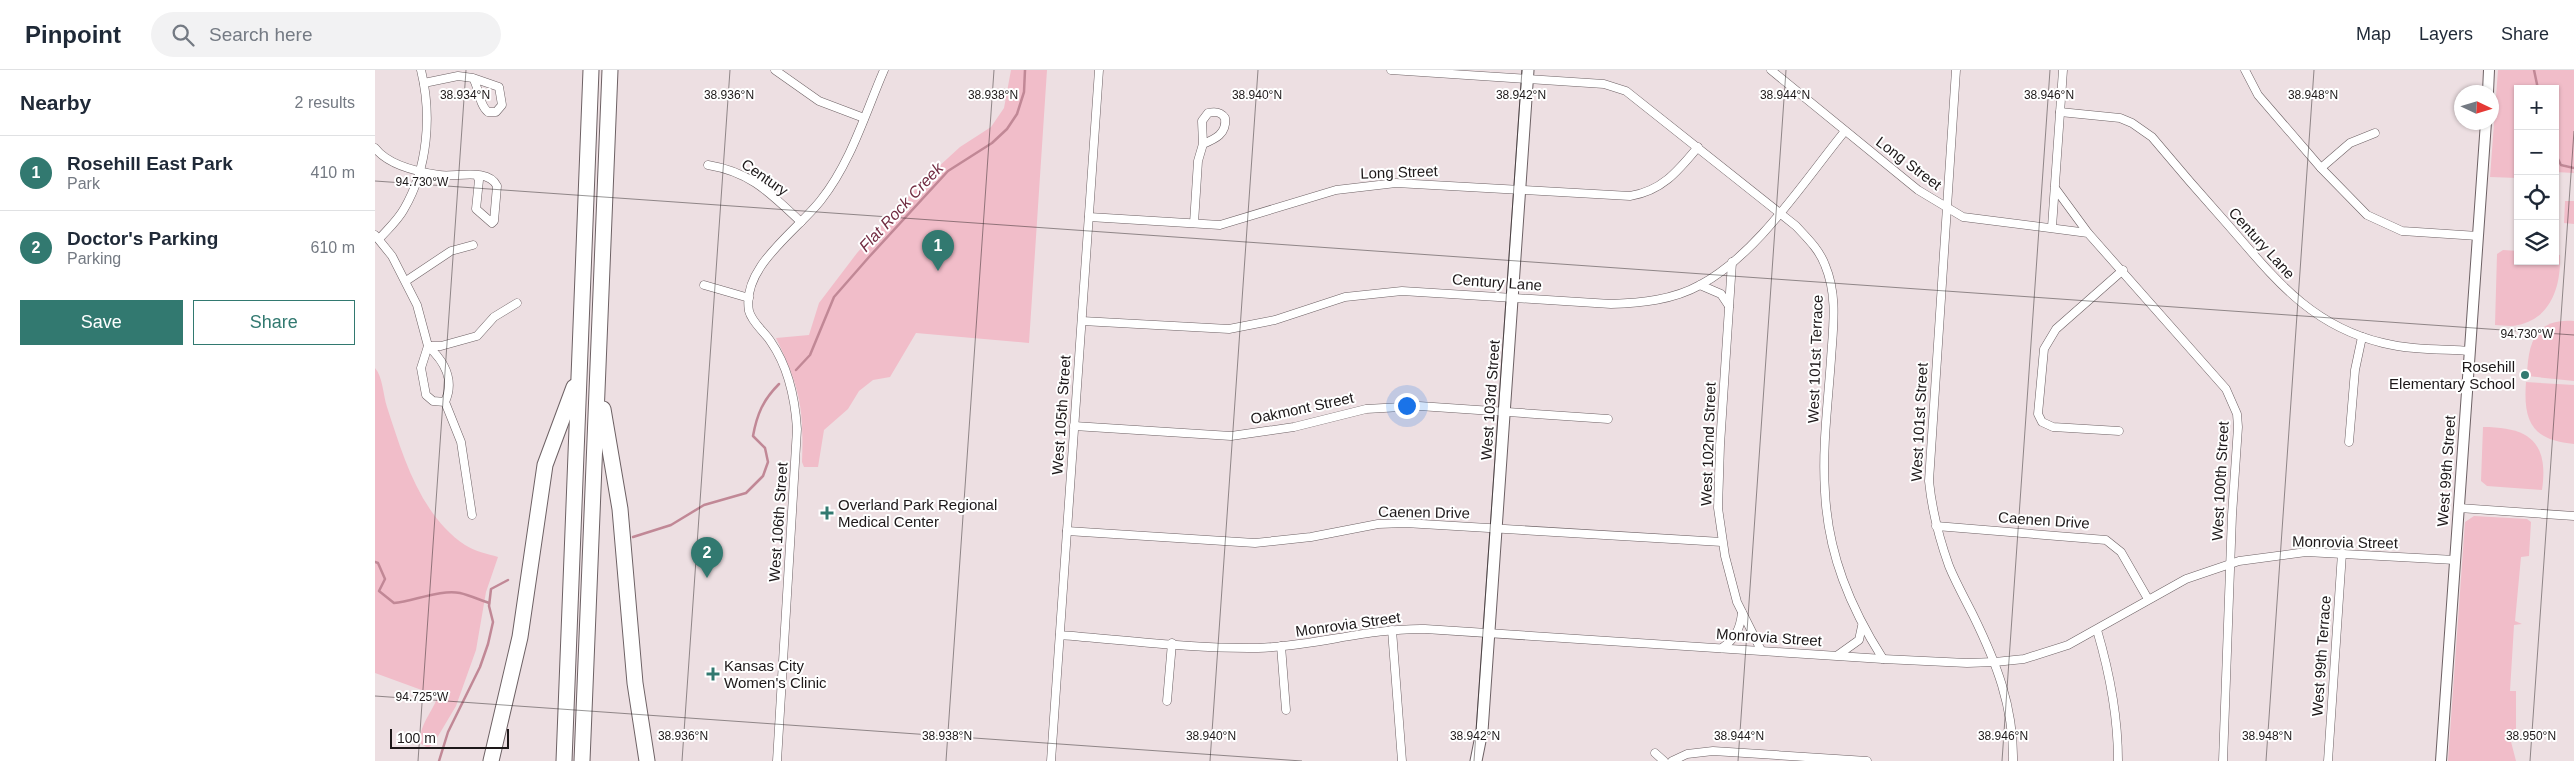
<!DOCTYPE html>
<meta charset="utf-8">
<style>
:root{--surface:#fff;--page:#f2f2f3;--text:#1f2937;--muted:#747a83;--line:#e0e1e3;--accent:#327970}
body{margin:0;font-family:Arial,sans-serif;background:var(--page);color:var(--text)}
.controls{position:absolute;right:15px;top:15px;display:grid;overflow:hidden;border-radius:0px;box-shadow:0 1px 4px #0004}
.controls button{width:45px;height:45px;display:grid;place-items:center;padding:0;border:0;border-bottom:1px solid var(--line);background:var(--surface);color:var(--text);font:25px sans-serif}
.compass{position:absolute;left:2079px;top:15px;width:45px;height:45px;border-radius:50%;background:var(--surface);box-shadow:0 1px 4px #0004;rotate:94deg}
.scale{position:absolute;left:15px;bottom:12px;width:119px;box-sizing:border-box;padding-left:5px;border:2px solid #1d1819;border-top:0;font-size:14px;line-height:18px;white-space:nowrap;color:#1d1819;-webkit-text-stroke:4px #fff;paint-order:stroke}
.you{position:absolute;left:1031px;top:335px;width:18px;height:18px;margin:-12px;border:4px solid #fff;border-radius:50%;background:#1a73e8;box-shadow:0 0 0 8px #1a73e833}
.badge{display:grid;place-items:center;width:32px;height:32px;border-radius:50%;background:var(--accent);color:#fff;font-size:16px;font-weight:700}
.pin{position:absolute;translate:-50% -41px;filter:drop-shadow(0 1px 2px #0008)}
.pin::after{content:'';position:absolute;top:26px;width:18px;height:15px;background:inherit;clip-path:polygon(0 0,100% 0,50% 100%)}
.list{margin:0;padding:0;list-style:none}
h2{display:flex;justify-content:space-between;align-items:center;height:65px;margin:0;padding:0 20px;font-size:21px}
h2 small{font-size:16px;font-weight:400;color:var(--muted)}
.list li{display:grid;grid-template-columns:32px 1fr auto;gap:15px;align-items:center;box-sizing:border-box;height:75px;padding:0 20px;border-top:1px solid var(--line)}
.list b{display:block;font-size:19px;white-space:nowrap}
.list p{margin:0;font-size:16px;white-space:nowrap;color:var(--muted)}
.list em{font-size:16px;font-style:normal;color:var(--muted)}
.actions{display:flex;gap:10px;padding:15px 20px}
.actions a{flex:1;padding:11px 0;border:1px solid var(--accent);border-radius:0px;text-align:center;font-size:18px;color:var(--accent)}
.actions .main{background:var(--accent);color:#fff}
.icon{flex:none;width:28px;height:28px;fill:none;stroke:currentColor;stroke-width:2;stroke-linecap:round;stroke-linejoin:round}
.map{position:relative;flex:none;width:2199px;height:691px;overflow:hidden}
header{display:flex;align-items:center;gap:30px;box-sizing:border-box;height:70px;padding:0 25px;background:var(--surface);border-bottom:1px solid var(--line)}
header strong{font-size:24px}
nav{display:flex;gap:28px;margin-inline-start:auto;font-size:18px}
.search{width:350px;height:45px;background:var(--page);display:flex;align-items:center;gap:12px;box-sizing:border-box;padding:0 18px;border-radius:28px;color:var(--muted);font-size:19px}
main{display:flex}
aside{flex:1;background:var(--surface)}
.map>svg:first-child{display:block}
.green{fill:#f1bdc9}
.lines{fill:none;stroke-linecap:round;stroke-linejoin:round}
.stream{stroke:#c18896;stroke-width:2.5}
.minor-casing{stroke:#6d6164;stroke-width:9}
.tertiary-casing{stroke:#6d6164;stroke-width:12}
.secondary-casing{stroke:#6d6164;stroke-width:13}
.motorway-casing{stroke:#6d6164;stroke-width:17}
.minor{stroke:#fff;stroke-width:8}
.tertiary{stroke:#fff;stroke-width:10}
.secondary{stroke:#fff;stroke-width:11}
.motorway{stroke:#fff;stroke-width:15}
.ticks{fill:none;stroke:#1d1819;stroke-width:1;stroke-opacity:0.45}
.poi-dot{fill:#327970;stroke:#fff;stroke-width:2}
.labels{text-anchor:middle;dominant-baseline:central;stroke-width:4;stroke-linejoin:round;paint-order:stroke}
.street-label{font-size:15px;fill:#1d1819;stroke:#fff}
.poi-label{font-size:15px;fill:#1d1819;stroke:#fff;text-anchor:start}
.water-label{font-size:16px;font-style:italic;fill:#732d43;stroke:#fff}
.ticks-label{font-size:12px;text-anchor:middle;fill:#1d1819;stroke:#fff;stroke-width:4;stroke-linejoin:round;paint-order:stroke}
</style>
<header>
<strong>Pinpoint</strong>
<div class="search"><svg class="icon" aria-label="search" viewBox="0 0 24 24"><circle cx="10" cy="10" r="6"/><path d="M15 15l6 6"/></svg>Search here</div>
<nav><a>Map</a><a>Layers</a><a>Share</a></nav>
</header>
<main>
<aside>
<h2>Nearby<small>2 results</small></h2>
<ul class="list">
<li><span class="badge">1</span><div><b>Rosehill East Park</b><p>Park</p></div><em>410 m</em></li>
<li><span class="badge">2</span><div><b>Doctor's Parking</b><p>Parking</p></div><em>610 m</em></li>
</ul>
<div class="actions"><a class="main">Save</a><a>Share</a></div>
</aside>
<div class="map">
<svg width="2199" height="691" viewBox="0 0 2199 691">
<rect width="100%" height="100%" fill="#eddfe2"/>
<!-- green -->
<g class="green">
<path d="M636 0H672L654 273 541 263 515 307 498 310 484 321 473 339 449 360 443 397H429L427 392C429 337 425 318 401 268L434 265 444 233 482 183 521 139 561 99 585 77 616 57 629 38Z"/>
<polygon points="2123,0 2199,0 2199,97 2187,94 2181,86 2186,95 2198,99 2199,103 2180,102 2180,19 2143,19 2143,108 2115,107"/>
<polygon points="2190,131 2199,131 2199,154 2189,153"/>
<path d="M2128 180 2143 181V191H2180V184L2185 185C2186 215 2177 248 2143 255 2136 257 2127 255 2120 255L2122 184Z"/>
<path d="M2199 251V311L2152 306C2153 273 2160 248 2199 251Z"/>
<path d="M0 298C8 307 8 325 12 337 28 386 45 445 90 475 99 481 113 484 123 487L111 522 101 580 81 636 59 673 53 678 45 673C44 655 57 643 63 626L0 603Z"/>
<path d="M2151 312 2199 315V374C2157 370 2148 352 2151 312Z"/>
<path d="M2108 357C2154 357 2174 372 2167 420L2112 416 2106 411Z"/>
<polygon points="2099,446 2152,449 2156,452 2154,486 2146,487 2140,551 2147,554 2139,555 2135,621 2141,621 2141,661 2134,664 2141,691 2073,691 2090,452"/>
</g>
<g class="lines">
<!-- stream -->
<g class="stream">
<polyline points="2159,0 2163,19"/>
<polyline points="2180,83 2186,95 2199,98"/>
<polyline points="421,300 435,285 459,227 494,187 573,101 617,73 632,59 642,44 649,22 650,0"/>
<path d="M258 467 296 455 329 435 371 423 388 406 393 392 390 378 378 366C382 344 388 330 404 314"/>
<path d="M0 492 3 493 10 509 4 521 19 533C39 531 66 519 85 523 94 525 105 530 114 533"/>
<polyline points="64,691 73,662 105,597 113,574 118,552 114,536 116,519 133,510"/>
</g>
<!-- minor casing -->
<g class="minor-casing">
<g id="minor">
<polyline points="400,0 444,31 489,48"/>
<path d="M1016 0 1229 14 1251 21 1421 156C1432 168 1444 179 1450 195 1463 226 1458 257 1456 289 1453 333 1447 378 1450 422 1453 484 1475 537 1508 589"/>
<polyline points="1396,0 1543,120 1588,147 1713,163 1851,319 1862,344 1863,357 1857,445 1848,691"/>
<path d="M1581 0 1554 411C1557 441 1564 468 1574 496 1581 513 1590 529 1598 545 1621 592 1639 637 1638 691"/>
<polyline points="1870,0 1883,25 1946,98 1992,145 2027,161 2103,166"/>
<path d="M49 13 83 6 98 8C104 18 104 35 113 42H121L127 35 124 17 98 8"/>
<path d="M1685 42 1745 48 1757 53 1777 67C1802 97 1828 127 1854 156 1900 209 1936 256 2008 273 2036 280 2066 279 2095 281"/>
<path d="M0 78C13 95 43 102 64 105 79 108 113 97 122 116L119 151 117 153 101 139 104 110 102 106"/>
<path d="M333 95C376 102 395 123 426 152"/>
<polyline points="1946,98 1975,73 2000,63"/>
<polyline points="1680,118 1713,163"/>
<path d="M714 147 845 155 961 120 1021 113 1255 126C1287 121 1303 101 1323 77"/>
<path d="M819 153 823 91 828 74 827 51 833 43C841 41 846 42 850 48 852 64 840 69 828 74"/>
<polyline points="1677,157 1688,0"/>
<polyline points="0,165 17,186 42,235 53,276 46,298 51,325 58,331 70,332"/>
<path d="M4 169C13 159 23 150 29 139 53 98 57 45 46 0"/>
<polyline points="1357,192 1345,375 1343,438 1350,486 1362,532 1386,580"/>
<polyline points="31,211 76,181 98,175"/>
<polyline points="329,215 374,228"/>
<polyline points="1325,215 1346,224 1354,236"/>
<path d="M707 251 854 259 900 250 970 227 1027 221 1236 234C1266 233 1298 230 1325 215 1382 185 1429 111 1470 61"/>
<path d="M53 276C70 292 80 310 70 332L86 372 97 445"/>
<polyline points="53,276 66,276 102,266 119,247 142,233"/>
<polyline points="699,356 856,366 919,357 991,339 1044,336 1233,349"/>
<polyline points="1744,361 1678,357 1667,352 1663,344 1669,279 1681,259 1748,200"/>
<polyline points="1974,372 1980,300 1987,267"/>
<polyline points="2084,438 2199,446"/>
<polyline points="1561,456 1731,470 1746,482 1773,529"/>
<polyline points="692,461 880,473 936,467 1003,454 1030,453 1347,472"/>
<polyline points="1017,560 1027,691"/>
<path d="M1722 560C1735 604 1743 645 1743 691"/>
<path d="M685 565C750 570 818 579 883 578 940 576 994 558 1050 559L1508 589 1592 593 1620 592 1649 589 1693 575 1811 509 1864 491 1931 482 2080 490"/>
<polyline points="906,576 911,640"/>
<path d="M1347 578C1361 568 1365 559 1367 543"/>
<polyline points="1463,585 1484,570 1487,556"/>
<polyline points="792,631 797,573"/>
<polyline points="1280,683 1289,691"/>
<path d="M402 691 422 359C420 328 414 298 396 272 390 262 377 253 374 241 366 197 422 161 446 130 476 92 490 44 509 0"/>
<polyline points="676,691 724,0"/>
<polyline points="1297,691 1312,684 1338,681 1492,691"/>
<polyline points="1953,691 1967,483"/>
</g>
</g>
<!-- tertiary casing -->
<g class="tertiary-casing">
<g id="tertiary">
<polyline points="2113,22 2114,0"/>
<polyline points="2066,691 2111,52"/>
</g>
</g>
<!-- secondary casing -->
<g class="secondary-casing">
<polyline id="secondary" points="1101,691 1107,661 1153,0"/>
</g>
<!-- motorway casing -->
<g class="motorway-casing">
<g id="motorway">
<polyline points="228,339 245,439 260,613 272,691"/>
<polyline points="116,691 145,567 170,395 199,317"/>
<polyline points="189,691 216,0"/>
<polyline points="207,691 235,0"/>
</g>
</g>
<!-- minor -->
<use href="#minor" class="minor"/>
<!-- tertiary -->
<use href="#tertiary" class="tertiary"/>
<!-- secondary -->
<use href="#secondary" class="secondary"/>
<!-- motorway -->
<use href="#motorway" class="motorway"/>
</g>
<!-- ticks -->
<path class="ticks" d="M0 111 2199 265M0 626 927 691M43 691 91 0M307 691 355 0M571 691 619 0M835 691 883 0M1099 691 1147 0M1363 691 1411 0M1627 691 1675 0M1891 691 1939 0M2155 691 2199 61"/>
<!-- markers -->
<g class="poi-dot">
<circle cx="2150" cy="305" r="5"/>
<path d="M449.5 435.5h5v5h5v5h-5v5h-5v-5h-5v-5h5z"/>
<path d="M335.5 596.5h5v5h5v5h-5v5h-5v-5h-5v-5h5z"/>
</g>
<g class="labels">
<!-- street labels -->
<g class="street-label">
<text transform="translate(1534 93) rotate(37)">Long Street</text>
<text transform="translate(1024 102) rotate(-2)">Long Street</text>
<text transform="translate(390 107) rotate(35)">Century</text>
<text transform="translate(1887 173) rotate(48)">Century Lane</text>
<text transform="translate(1122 212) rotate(4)">Century Lane</text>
<text transform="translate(1440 289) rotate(-88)">West 101st Terrace</text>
<text transform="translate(1115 330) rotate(-86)">West 103rd Street</text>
<text transform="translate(927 338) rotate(-12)">Oakmont Street</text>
<text transform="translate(686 345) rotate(-86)">West 105th Street</text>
<text transform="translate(1544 352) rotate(-87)">West 101st Street</text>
<text transform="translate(1333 374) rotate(-88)">West 102nd Street</text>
<text transform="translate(2071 401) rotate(-86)">West 99th Street</text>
<text transform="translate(1845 411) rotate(-87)">West 100th Street</text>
<text transform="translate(1049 442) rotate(1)">Caenen Drive</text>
<text transform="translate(1669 450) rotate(4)">Caenen Drive</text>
<text transform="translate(403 452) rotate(-86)">West 106th Street</text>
<text transform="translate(1970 472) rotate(1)">Monrovia Street</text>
<text transform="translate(973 554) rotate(-8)">Monrovia Street</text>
<text transform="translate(1394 567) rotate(4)">Monrovia Street</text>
<text transform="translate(1946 586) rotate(-86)">West 99th Terrace</text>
</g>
<!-- poi labels -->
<g class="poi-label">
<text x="2140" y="296" text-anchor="end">Rosehill<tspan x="2140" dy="17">Elementary School</tspan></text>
<text x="463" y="434">Overland Park Regional<tspan x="463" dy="17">Medical Center</tspan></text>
<text x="349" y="595">Kansas City<tspan x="349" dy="17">Women's Clinic</tspan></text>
</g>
<!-- water labels -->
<g class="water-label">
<text transform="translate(526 137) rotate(-47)">Flat Rock Creek</text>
</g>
</g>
<g class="ticks-label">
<text x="1938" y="29">38.948°N</text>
<text x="90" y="29">38.934°N</text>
<text x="354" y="29">38.936°N</text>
<text x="618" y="29">38.938°N</text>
<text x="882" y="29">38.940°N</text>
<text x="1146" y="29">38.942°N</text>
<text x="1410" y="29">38.944°N</text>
<text x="1674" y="29">38.946°N</text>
<text x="47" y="116">94.730°W</text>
<text x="2152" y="268">94.730°W</text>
<text x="47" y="631">94.725°W</text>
<text x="308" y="670">38.936°N</text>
<text x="572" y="670">38.938°N</text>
<text x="836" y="670">38.940°N</text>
<text x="1100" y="670">38.942°N</text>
<text x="1364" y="670">38.944°N</text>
<text x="1628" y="670">38.946°N</text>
<text x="1892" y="670">38.948°N</text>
<text x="2156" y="670">38.950°N</text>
</g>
</svg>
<div class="controls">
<button>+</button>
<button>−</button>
<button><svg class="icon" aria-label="locate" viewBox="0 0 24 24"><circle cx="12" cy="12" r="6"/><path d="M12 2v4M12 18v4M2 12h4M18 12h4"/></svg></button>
<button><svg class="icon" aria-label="layers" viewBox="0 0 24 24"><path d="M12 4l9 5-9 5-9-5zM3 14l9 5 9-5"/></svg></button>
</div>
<svg class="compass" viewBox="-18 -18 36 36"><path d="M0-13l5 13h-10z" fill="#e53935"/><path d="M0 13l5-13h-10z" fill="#747a83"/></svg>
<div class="scale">100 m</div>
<div class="you"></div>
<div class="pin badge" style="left:563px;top:201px">1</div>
<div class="pin badge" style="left:332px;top:508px">2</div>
</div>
</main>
